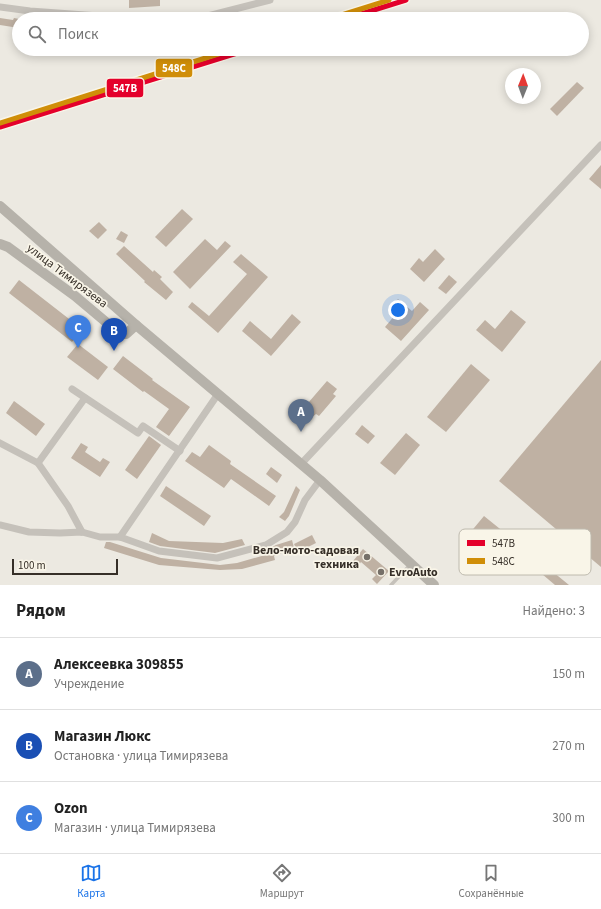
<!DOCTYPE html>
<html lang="ru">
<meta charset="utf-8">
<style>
:root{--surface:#fff;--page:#f2f2f2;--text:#222;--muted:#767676;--line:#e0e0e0;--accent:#1a73e8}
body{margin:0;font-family:"Source Sans 3",sans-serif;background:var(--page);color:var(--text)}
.compass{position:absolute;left:505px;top:68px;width:36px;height:36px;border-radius:50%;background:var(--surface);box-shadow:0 2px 10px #0003;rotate:1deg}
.scale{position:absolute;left:12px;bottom:10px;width:106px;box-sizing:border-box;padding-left:4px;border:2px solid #362f28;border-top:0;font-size:11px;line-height:14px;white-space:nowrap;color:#362f28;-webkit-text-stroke:3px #f9f5e8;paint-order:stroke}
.you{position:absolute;left:398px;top:310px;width:14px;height:14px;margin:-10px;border:3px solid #fff;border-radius:50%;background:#1a73e8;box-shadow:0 0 0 6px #1a73e833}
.badge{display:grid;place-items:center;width:26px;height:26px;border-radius:50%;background:var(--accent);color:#fff;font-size:13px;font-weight:700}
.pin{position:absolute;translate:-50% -33px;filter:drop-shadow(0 1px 2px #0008)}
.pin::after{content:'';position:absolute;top:21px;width:14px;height:12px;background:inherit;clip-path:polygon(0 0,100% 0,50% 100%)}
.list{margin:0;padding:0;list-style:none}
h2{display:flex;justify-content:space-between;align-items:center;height:52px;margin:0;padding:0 16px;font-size:17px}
h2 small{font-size:13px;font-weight:400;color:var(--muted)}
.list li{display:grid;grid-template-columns:26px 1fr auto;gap:12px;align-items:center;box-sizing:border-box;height:72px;padding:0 16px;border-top:1px solid var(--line)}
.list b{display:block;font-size:15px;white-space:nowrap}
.list p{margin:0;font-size:13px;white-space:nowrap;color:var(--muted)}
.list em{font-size:13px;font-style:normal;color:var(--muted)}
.icon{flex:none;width:22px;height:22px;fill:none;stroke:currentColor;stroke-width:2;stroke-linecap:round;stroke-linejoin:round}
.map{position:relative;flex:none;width:601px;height:585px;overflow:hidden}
.search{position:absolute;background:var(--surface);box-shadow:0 2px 10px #0003;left:12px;right:12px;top:12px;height:44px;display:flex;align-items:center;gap:10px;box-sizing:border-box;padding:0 14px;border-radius:22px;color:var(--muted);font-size:15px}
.sheet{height:268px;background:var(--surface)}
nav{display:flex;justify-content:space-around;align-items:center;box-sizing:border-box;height:56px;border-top:1px solid var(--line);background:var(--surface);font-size:11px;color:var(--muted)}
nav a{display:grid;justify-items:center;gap:2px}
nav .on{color:var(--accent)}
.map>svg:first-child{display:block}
.building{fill:#bfb1a3}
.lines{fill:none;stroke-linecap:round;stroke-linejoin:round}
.lane{stroke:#c5c1ba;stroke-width:3.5}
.street{stroke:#c5c1ba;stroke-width:7}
.secondary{stroke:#b6b2aa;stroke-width:10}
.rail-1-casing{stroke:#f9f5e8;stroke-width:8}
.rail-2-casing{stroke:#f9f5e8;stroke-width:8}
.rail-1{stroke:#e4002b;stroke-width:5}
.rail-2{stroke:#d08e08;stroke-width:5}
.poi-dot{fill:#767069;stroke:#f9f5e8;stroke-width:1.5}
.labels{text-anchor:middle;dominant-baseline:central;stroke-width:3.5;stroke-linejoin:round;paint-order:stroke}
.street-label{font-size:12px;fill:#362f28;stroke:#f9f5e8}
.poi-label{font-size:12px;font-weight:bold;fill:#362f28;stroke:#f9f5e8;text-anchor:end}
.key{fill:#f9f5e8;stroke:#bebaae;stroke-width:1}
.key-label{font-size:11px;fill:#362f28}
.line-badge{stroke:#f9f5e8;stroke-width:1.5}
.badge-label{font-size:11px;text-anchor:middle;font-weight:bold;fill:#fff}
</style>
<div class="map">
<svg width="601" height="585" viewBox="0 0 601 585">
<rect width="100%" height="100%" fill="#ece9e1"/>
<!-- building -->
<g class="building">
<polygon points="129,0 160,0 160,6 129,8"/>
<polygon points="0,18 13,20 14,18 19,19 19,28 0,25"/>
<polygon points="577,82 584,88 557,116 550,109"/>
<polygon points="601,165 601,189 589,179"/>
<polygon points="182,209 193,219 166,247 155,237"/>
<polygon points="99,222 107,230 98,239 89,231"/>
<polygon points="121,231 128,235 124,243 116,239"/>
<polygon points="205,239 217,250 225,241 231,246 190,289 173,272"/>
<polygon points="124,246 153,272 154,270 162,277 160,279 173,292 166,300 144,282 145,281 116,254"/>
<polygon points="435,249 445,259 424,282 410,269 419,258 423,262"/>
<polygon points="241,254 268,277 218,333 188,307 192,302 209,316 247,274 233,262"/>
<polygon points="449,275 457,282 446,294 438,288"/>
<polygon points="19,280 82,329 72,342 9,293"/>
<polygon points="398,299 412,311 420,302 429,310 401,341 385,327 395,315 389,309"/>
<polygon points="511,310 526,322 502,352 476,330 485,320 495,329"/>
<polygon points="292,314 301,322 271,356 242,331 250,321 271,339"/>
<polygon points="78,344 108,367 98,380 67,357"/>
<polygon points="123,356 153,379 152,380 190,407 169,436 156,427 169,409 144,391 143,392 113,369"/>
<polygon points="601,360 601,567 499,481"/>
<polygon points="471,364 490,380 446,432 427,417"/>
<polygon points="327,381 337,389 333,394 336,396 319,416 316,414 311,418 302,410"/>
<polygon points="14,401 45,424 36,436 6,413"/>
<polygon points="362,425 375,436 368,444 355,434"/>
<polygon points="406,433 420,445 395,475 380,463"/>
<polygon points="149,436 161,445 137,479 125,470"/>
<polygon points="81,443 88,447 85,452 100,462 103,458 110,462 100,477 71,458"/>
<polygon points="209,445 231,461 230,464 276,496 269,506 231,479 224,488 185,461 192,452 200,457"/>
<polygon points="271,467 282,475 277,483 266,474"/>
<polygon points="166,486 211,516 204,526 160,496"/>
<polygon points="296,486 300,490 289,516 285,521 279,517 284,512"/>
<polygon points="484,516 558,576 569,585 555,585 529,563 522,572 514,565 510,569 469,534"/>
<polygon points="152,533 169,541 223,543 242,539 245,545 215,553 160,546 149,542"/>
<polygon points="312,535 316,543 298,552 294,544"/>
<polygon points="292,540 294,548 274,556 275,560 242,569 220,570 159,565 104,548 106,542 110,542 161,558 220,565 237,563 272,553 270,548 276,545"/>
<polygon points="363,549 389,571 377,584 372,579 376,575 361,562 358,566 353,561"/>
</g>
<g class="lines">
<!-- lane -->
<polyline class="lane" points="391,585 411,564"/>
<!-- street -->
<g class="street">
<polyline points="0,7 30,11 140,19"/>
<polyline points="180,19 204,17 270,0"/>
<polyline points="72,389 138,433 143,426 180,451"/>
<polyline points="0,443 38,463 68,506 82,532"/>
<polyline points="38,463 85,398"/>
<polyline points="301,464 601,145"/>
<polyline points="0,525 29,532 60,533 82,532 100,537 120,537 159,551 217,558 266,545 287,532 295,522 305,500 320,480"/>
<polyline points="120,537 218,394"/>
</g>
<!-- secondary -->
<g class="secondary">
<polyline points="0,206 136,325 320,480 434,585"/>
<polyline points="0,244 8,247 75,296 119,333 126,334 136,325"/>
</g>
<!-- rail-1 casing -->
<g class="rail-1-casing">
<g id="rail-1">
<polyline points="345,19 406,0"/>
<polyline points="0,127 250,49"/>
</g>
</g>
<!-- rail-2 casing -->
<g class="rail-2-casing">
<g id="rail-2">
<polyline points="329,19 389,0"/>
<polyline points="0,123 234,49"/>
</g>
</g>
<!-- rail-1 -->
<use href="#rail-1" class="rail-1"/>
<!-- rail-2 -->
<use href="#rail-2" class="rail-2"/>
</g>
<!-- markers -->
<g class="poi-dot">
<circle cx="367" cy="557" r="4"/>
<circle cx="381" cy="572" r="4"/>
</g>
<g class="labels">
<!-- street labels -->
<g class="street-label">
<text transform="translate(67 276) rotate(37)">улица Тимирязева</text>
</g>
<!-- poi labels -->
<g class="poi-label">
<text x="359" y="550">Вело-мото-садовая<tspan x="359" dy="14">техника</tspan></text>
<text x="389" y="572" text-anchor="start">EvroAuto</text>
</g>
</g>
<!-- legend -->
<rect x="459" y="529" width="132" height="46" rx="6" class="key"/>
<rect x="467" y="540" width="18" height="6" fill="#e4002b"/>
<rect x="467" y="558" width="18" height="6" fill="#d08e08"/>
<g class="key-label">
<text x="492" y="547">547В</text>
<text x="492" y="565">548С</text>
</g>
<g class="line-badge">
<rect x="155" y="58" width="38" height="20" rx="4" fill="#d08e08"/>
<rect x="106" y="78" width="38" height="20" rx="4" fill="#e4002b"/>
</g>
<g class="badge-label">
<text x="174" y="72">548С</text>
<text x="125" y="92">547В</text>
</g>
</svg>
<svg class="compass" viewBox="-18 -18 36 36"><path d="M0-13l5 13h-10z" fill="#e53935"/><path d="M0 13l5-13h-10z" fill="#767676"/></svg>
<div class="scale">100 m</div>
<div class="you"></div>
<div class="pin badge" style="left:301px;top:432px;background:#5c6f8a">A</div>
<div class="pin badge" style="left:114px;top:351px;background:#1a4fb4">B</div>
<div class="pin badge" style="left:78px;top:348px;background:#3f7fe0">C</div>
<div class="search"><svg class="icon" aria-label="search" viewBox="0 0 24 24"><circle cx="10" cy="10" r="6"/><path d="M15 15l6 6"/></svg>Поиск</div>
</div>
<section class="sheet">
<h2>Рядом<small>Найдено: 3</small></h2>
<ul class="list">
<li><span class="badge" style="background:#5c6f8a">A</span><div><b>Алексеевка 309855</b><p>Учреждение</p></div><em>150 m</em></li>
<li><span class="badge" style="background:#1a4fb4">B</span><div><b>Магазин Люкс</b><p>Остановка · улица Тимирязева</p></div><em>270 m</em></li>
<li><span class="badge" style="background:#3f7fe0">C</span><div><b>Ozon</b><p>Магазин · улица Тимирязева</p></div><em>300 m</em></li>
</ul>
</section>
<nav>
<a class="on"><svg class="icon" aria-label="map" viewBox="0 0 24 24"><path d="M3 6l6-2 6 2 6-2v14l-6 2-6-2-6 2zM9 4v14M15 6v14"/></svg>Карта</a>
<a><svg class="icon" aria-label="directions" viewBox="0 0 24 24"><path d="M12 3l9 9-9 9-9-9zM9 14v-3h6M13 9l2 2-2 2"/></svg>Маршрут</a>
<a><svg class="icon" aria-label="saved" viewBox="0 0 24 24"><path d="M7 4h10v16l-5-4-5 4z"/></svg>Сохранённые</a>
</nav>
